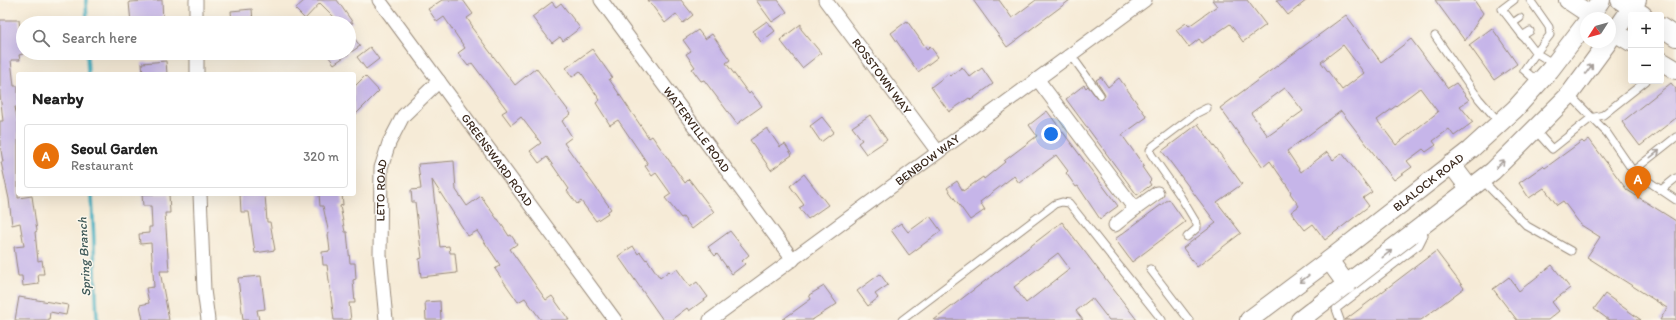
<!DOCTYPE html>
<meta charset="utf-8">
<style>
:root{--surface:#fff;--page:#f2f2f2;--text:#222;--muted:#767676;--line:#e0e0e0;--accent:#b45309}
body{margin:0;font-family:Itim,sans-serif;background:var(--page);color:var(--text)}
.controls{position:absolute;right:12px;top:12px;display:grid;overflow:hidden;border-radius:4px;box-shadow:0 4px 16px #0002}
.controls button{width:36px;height:36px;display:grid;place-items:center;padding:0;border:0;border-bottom:1px solid var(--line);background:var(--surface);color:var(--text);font:20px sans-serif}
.compass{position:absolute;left:1580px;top:12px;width:36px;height:36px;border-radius:50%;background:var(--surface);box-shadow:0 4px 16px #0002;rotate:234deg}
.you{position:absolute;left:1051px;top:134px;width:14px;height:14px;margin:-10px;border:3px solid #fff;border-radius:50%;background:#1a73e8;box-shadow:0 0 0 6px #1a73e833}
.badge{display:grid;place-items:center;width:26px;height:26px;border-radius:50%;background:var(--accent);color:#fff;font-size:13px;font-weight:700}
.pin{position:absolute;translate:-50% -33px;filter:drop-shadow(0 1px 2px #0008)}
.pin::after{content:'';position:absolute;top:21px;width:14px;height:12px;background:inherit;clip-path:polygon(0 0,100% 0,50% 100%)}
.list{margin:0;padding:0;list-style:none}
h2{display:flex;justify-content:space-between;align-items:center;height:52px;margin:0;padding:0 16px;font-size:17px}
h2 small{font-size:13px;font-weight:400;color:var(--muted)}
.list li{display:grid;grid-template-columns:26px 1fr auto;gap:12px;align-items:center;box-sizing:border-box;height:64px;margin:0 8px 8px;padding:0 8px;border:1px solid var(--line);border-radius:4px}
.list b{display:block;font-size:15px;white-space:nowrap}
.list p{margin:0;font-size:13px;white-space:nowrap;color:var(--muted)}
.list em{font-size:13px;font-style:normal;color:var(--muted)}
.icon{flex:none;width:22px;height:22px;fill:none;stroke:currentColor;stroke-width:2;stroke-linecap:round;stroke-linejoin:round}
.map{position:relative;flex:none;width:1676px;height:320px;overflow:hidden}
.search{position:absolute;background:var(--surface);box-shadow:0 4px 16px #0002;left:16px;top:16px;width:340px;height:44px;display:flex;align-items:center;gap:10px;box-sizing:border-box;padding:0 14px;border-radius:22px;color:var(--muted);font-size:15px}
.panel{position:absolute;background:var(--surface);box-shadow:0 4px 16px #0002;left:16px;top:72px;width:340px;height:124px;border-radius:4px}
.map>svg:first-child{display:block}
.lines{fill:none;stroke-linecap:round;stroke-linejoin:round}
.stream{stroke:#46b1c3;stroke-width:3.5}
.building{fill:#c6b5e9;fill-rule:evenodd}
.lane-casing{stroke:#988a7a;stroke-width:9}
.street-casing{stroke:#988a7a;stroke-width:15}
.secondary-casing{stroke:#988a7a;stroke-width:20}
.lane{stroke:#fff;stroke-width:7}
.street{stroke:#fff;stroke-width:13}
.secondary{stroke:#fff;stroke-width:18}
.oneway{stroke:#a79f9a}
.labels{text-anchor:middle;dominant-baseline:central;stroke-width:3;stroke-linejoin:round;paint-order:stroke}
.street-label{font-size:12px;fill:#3b2a1e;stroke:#fbf7ec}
.water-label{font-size:13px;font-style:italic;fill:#3f5958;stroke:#fbf7ec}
</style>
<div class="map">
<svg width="1676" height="320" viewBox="0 0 1676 320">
<rect width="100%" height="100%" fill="#fbf7ec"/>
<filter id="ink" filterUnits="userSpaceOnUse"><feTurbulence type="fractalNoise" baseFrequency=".025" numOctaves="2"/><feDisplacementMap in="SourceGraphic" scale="8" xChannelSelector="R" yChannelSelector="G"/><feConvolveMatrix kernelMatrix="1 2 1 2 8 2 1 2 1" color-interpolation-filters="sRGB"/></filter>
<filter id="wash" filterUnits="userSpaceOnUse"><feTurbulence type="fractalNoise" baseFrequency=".012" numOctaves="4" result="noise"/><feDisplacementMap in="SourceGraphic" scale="16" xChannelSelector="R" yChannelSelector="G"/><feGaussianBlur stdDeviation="0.9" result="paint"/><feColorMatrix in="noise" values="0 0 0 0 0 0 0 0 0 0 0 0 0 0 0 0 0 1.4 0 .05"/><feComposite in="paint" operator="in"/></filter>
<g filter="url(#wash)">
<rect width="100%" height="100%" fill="#f6ebd7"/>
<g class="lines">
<!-- stream -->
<g class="stream">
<polyline points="86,0 87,23"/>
<polyline points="87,53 88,74"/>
<polyline points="92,194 97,320"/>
</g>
</g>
<g id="blocks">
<!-- building -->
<g class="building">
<polygon points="162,0 163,23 131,23 129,2"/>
<polygon points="305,0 337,0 353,23 340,23 320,3 305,19 295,9"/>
<polygon points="442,0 463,0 473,14 467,18 473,27 472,28 515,85 536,68 571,114 562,121 572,137 564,143 611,209 607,212 608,213 596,221 581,201 577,204 567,191 569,189 547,157 539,163 530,151 541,143 521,117 511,125 502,113 507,110 472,63 468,66 458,53 465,48 444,17 437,22 428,9"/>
<polygon points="648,0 681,0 693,15 683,23 676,14 665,23"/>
<polygon points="756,0 778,0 787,12 772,22"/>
<polygon points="973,0 999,0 1012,18 1036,0 1070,0 1007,47"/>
<polygon points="1212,0 1247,0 1266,25 1243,42 1230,24 1202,43 1199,39 1189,47 1176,30 1186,23 1189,26 1217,6"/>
<polygon points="1276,0 1307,0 1288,15"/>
<polygon points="1435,0 1474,0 1483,13 1465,41"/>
<polygon points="552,2 556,7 561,3 580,28 563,41 560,37 552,43 532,17"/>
<polygon points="252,9 253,23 232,23 231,11"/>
<path d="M1346 15 1381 62 1411 39 1448 88 1456 83 1469 100 1460 106 1473 122 1454 136 1449 129 1433 141 1436 145 1426 152 1423 149 1407 161 1412 167 1394 180 1341 111 1287 151 1301 172 1327 152 1333 160 1342 153 1372 192 1363 198 1369 206 1325 240 1313 224 1305 230 1291 212 1299 206 1290 193 1291 192 1286 184 1270 161 1263 167 1220 108ZM1343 45 1364 73 1342 90 1321 62ZM1285 88 1303 111 1268 136 1251 113ZM1420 88 1438 112 1396 145 1377 120Z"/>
<polygon points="0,20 19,20 20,29 23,29 23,54 19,55 20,60 11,60 14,86 18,86 18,107 15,107 18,123 18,198 32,196 37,231 35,232 38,261 42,260 44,274 38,274 39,284 23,286 22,276 18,276 14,247 24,246 20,223 12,225 9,199 1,162 3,162 0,145 0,121 3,121 0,94"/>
<polygon points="767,21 775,31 761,42 753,31"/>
<polygon points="907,21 927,49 930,46 938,57 918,72 891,33"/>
<polygon points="801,24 801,29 821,53 802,68 780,40"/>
<polygon points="1492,28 1517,64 1494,80 1469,45"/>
<polygon points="698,30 705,39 712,34 730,60 726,63 749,94 751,92 762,106 737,124 704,80 701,81 692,69 695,67 686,54 691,51 683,40"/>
<polygon points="349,31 360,46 334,64 326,53 349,53"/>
<polygon points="370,47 379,59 366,69 357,57"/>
<polygon points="592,49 612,77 609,79 649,138 652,136 685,183 689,179 714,212 692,229 683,217 681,218 665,198 671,194 656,173 652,176 645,166 648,164 618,120 610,125 596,103 600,100 580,71 572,77 566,68"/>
<polygon points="166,61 167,74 143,74 142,63"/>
<polygon points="962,67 970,77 982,68 993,84 971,100 969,98 949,112 931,87 948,74 950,76"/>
<polygon points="365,76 379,91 354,116 354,87"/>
<polygon points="1101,77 1108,87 1119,78 1147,117 1122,135 1144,166 1142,167 1151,180 1149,182 1151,185 1137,195 1066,99 1084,85 1086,88 1088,86 1098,99 1103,99 1105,94 1096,80"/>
<polygon points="1671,83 1676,89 1676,118 1640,146 1622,122"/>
<polygon points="1047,111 1118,206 1100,219 1078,186 1076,187 1066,173 1068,171 1056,155 1019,183 1014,176 980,202 985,210 970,220 947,188 957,181 963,191 983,177 984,179 1005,162 1004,161 1037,136 1029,125"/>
<polygon points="870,115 887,140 866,154 858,143 862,140 852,127"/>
<polygon points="822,117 834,132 821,142 810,126"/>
<polygon points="1198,124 1242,184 1217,202 1241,233 1197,267 1183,248 1216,223 1162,151"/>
<polygon points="767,128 780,147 785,144 792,155 771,170 750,140"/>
<polygon points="1589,139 1627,190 1676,221 1676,320 1660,320 1667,308 1587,257 1600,237 1581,225 1563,201 1557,205 1544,188 1529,198 1519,183 1543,166 1545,168 1582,141 1584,143"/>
<polygon points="454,161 456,190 467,206 481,196 497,219 498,219 509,236 511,235 517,244 510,249 546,300 552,296 569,320 541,320 525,298 518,302 495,269 500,265 477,231 468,236 432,180 440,247 449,246 450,253 455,253 457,273 421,277 419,259 422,258 415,202 412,202 411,190 421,189 418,164"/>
<polygon points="804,174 828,205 808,219 799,208 804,205 790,186"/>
<polygon points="142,194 169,194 170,213 165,213 169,271 160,271 169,320 143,320 140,305 149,303 146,288 154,287 151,243 140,244 139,234 149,233 149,227 152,227 151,206 143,206"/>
<polygon points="240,194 265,194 267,222 270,222 275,250 255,253 249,212 241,212"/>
<polygon points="319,194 342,194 343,205 340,206 345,232 347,232 350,263 355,263 356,279 353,280 355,303 349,303 351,320 334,320 327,265 323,265 322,252 330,251 328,234 329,234 323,206 320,206"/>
<polygon points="1169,199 1185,222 1132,262 1115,239"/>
<polygon points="930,216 941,231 909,255 891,230 901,223 908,232"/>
<path d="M1062 222 1137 320H1109L1092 298 1076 311 1083 320H934ZM1058 253 1070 269 1026 303 1014 287Z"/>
<polygon points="730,231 749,255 742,261 745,264 732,274 717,254 715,256 708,247"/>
<polygon points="633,246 638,254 640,252 646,260 647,259 660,278 669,271 671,273 677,269 690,287 697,282 708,297 689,311 687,308 671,320 663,320 618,256"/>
<polygon points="1436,251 1464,288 1421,320 1345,320"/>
<polygon points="1552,265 1570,288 1552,302 1559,311 1548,320 1517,320 1493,289 1509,277 1519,291"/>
<polygon points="880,274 888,285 875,294 878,298 868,306 857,291"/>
<polygon points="261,276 265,309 257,310 259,320 243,320 238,278"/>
<polygon points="824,286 837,304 812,320 782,320 811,299 809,295"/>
<polygon points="1605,294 1641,320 1609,320 1594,309"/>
<polygon points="19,297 68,305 66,315 50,312 49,320 15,320"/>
<polygon points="440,301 441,320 426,320 425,302"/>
</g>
</g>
</g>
<g filter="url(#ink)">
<use href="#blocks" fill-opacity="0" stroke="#988a7a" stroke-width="1"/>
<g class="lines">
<!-- lane casing -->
<g class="lane-casing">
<g id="lane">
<polyline points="1514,0 1502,9 1536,53 1524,70 1538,82"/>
<polyline points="1530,0 1549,27 1550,35 1536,53 1554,64"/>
<polyline points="1513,23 1520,18"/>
<polyline points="1435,36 1479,99 1499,122"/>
<polyline points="1522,36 1530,31"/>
<polyline points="1071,55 1100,95"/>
<polyline points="1570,95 1607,133 1633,171 1676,200"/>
<polyline points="1535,130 1552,149 1591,118 1603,115 1646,81"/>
<polyline points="1633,171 1676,137"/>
<polyline points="1482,180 1527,226 1571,251"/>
<polyline points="1661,190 1676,178"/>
<polyline points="1187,237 1197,228 1197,224 1179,194 1151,154 1150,150 1153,146 1197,113 1207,108"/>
<polyline points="1150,269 1189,320"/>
<polyline points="902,320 1055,204 1062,202 1069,203 1162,320"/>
<polyline points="1340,320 1336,309 1419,245 1424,235 1421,228"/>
</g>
</g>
<!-- street casing -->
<g class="street-casing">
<g id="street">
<polyline points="196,0 196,23"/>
<path id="s1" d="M379 0 615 320"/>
<path id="s2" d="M601 0 793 260"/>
<path id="s3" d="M825 0 938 152"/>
<polyline points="197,53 197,74"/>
<polyline points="1038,80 1135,209 1115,225"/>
<polyline points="200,194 204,290 208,320"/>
<polyline points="1135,209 1157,193"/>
<path id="s4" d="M386 320 380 255 381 168 389 143 403 116 439 81"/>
<path id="s5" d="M710 320 1145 0"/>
</g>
</g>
<!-- secondary casing -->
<g class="secondary-casing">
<g id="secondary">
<polyline points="1568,0 1595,18"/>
<polyline points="1620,0 1643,15"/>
<polyline points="1589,18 1601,0"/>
<polyline points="1661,27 1676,37"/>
<polyline points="1610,29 1631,42"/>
<polyline points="1610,39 1637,0"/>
<polyline points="1661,61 1676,70"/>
<polyline points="1451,164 1470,189"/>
<polyline points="1329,260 1347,285"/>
<path id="s6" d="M1249 320 1329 260 1470 150 1515 109 1550 70 1586 23"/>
<polyline points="1300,320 1493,171 1569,95 1608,42"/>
</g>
</g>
<!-- lane -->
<use href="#lane" class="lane"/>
<!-- street -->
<use href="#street" class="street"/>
<!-- secondary -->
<use href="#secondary" class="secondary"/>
</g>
<!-- one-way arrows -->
<defs><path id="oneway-shaft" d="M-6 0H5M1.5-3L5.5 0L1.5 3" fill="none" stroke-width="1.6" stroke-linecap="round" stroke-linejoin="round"/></defs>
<g class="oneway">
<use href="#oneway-shaft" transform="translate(1589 69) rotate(-54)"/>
<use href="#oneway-shaft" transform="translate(1655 154) rotate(-38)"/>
<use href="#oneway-shaft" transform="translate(1500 164) rotate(-45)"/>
<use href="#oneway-shaft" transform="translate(1387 254) rotate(-38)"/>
<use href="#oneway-shaft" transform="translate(1304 279) rotate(143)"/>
</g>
</g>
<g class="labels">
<!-- street labels -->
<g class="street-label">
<text stroke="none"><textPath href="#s3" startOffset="95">ROSSTOWN WAY</textPath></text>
<text stroke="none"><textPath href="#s2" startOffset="161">WATERVILLE ROAD</textPath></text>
<text stroke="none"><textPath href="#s1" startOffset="199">GREENSWARD ROAD</textPath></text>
<text stroke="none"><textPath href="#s5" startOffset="270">BENBOW WAY</textPath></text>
<text stroke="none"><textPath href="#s6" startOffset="226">BLALOCK ROAD</textPath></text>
<text stroke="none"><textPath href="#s4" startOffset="130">LETO ROAD</textPath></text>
</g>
<!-- water labels -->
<g class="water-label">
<text transform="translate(84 257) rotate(-93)">Spring Branch</text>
</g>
</g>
</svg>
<div class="controls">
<button>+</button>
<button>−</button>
</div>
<svg class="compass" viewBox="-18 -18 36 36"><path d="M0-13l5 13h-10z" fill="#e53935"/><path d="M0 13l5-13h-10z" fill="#767676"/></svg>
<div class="you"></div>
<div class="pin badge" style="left:1638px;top:199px;background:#e8710a">A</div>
<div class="search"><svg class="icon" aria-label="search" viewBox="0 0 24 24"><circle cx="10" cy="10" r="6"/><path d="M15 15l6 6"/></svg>Search here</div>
<section class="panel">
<h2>Nearby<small></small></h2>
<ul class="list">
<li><span class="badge" style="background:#e8710a">A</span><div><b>Seoul Garden</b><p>Restaurant</p></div><em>320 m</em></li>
</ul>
</section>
</div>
